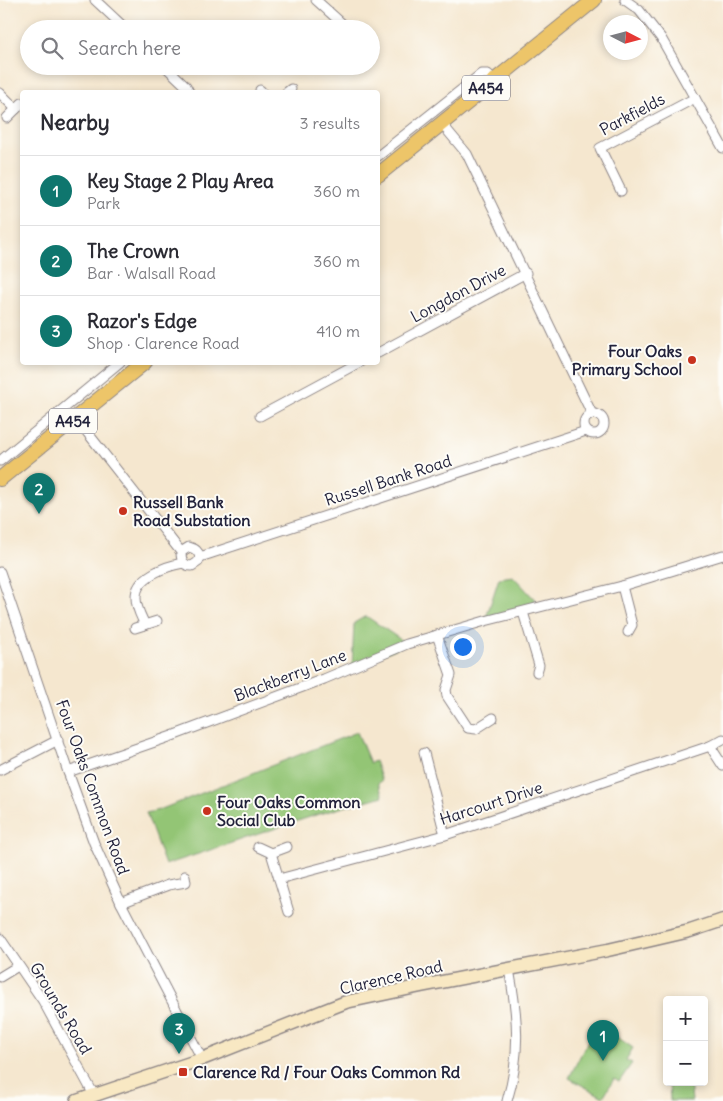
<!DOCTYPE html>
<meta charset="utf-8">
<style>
:root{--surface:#fff;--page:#f7f7f7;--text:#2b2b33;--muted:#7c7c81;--line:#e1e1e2;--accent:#0f766e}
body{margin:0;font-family:Delius,sans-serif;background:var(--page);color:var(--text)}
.controls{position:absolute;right:15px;bottom:15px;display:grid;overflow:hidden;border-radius:5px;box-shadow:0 2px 8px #0003}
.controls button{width:45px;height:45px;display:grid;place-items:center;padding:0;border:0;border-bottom:1px solid var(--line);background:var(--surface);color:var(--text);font:25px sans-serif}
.compass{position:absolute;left:603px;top:15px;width:45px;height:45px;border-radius:50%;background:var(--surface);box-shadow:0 2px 8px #0003;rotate:96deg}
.you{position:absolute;left:462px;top:646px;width:18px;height:18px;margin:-12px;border:4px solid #fff;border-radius:50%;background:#1a73e8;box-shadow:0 0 0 8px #1a73e833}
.badge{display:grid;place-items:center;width:32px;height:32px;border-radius:50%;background:var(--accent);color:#fff;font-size:16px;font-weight:700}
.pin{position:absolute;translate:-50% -41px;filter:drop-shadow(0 1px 2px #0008)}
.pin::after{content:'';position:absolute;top:26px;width:18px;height:15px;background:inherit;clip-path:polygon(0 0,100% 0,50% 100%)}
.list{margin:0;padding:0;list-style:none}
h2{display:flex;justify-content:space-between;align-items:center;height:65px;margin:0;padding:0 20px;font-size:21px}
h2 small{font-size:16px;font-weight:400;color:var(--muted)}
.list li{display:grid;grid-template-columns:32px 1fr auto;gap:15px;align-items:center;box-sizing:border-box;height:70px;padding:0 20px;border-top:1px solid var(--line)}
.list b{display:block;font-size:19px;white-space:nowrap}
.list p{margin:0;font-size:16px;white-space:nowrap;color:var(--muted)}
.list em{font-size:16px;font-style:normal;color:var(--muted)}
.icon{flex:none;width:28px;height:28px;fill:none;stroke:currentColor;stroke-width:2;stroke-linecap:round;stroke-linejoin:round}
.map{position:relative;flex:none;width:723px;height:1101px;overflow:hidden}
.search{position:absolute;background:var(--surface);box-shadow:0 2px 8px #0003;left:20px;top:20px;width:360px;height:55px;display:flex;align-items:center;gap:12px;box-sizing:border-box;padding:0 18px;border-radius:28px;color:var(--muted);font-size:19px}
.panel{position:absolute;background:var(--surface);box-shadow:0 2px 8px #0003;left:20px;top:90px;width:360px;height:275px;border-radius:5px}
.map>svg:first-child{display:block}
.green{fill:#93c575;stroke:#5a7458}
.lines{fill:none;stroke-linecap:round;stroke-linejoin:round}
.street-casing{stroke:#8c8485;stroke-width:11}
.secondary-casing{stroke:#8c8485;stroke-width:15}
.primary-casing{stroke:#8c8485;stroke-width:16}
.street{stroke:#fff;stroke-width:9}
.secondary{stroke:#f8e8c3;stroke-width:12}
.primary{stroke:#edc569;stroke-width:14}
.poi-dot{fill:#c8321e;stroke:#fdfcf7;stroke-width:2}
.labels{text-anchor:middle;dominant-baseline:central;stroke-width:4;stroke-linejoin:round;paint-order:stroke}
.shield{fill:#fdfcf7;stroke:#646373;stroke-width:1}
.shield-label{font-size:15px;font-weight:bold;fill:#22223b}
.street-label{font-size:16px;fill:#22223b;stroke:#fdfcf7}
.poi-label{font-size:16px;font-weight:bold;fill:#22223b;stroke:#fdfcf7;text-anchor:start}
</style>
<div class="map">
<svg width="723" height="1101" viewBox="0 0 723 1101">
<rect width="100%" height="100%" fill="#fdfcf7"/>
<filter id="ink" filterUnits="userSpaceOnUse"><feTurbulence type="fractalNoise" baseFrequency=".02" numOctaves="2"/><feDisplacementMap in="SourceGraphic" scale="10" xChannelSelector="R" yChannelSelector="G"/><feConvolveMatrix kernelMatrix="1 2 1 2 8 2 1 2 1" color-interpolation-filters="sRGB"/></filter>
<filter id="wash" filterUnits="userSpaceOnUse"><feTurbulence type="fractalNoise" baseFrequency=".0096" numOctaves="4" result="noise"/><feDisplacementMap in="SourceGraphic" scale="20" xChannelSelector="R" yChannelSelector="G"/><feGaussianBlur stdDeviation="1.12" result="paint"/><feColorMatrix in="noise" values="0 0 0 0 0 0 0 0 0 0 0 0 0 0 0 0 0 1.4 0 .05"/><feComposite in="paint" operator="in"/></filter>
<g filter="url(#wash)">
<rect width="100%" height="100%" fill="#f5e7cf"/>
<!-- green -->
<g class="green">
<polygon points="513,576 542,607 485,621 499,578"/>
<polygon points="366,616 407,644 352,667 354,623"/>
<polygon points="357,732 370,763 375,761 382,781 378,783 383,796 319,814 165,865 146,813 159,810"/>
<polygon points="597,1023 633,1048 626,1060 632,1063 619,1082 614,1079 603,1097 569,1078"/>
<polygon points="669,1082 690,1082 692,1101 670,1101"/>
</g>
</g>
<g filter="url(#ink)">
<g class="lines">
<!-- street casing -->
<g class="street-casing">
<g id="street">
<polyline points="95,0 126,29"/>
<polyline points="316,0 347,28"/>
<polyline points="625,0 639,10 661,38 723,148"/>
<polyline points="165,66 186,86 189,92"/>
<polyline points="260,90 262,92"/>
<polyline points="287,92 291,89"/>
<polyline points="0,93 16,109"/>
<polyline points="7,118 22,103"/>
<polyline points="442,124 467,154 592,414"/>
<polyline points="378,156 481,74 488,74 494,81"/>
<polyline points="621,191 600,148 695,98"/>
<polyline points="378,353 526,273"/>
<circle cx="594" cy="424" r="10"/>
<polyline points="260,416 360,362"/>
<path d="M76 418 181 552C181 560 183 566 192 566L198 562 200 557C198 551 196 549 189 547L181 552"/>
<polyline points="0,461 120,362"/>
<polyline points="200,557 586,431"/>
<polyline points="0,572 68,772 94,843 121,903 202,1059"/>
<polyline points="622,586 632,625 628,632"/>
<polyline points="523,612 539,665 537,672"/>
<path d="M145 625C141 616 136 608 136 598 135 577 166 566 183 563"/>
<polyline points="135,628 157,621"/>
<polyline points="437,635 451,675 446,690 447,696 468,728 476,729 493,718"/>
<polyline points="723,739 710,746 723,766"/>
<polyline points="424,753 445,835"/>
<polyline points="0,770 58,740"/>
<polyline points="68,772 172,736 324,679 407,644 485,621 622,586 723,555"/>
<polyline points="258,847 271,853 279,879 445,835 710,746"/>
<polyline points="271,853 287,847"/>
<polyline points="279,879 289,912"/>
<polyline points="121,903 168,885 186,882 185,876"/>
<polyline points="0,938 43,1001 94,1095"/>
<polyline points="0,977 18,966"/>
<path d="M507 1101C521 1054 518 1017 509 969"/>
</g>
</g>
<!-- secondary casing -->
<g class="secondary-casing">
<polyline id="secondary" points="77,1101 202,1059 346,1002 421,986 608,950 690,931 723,920"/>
</g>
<!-- primary casing -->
<g class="primary-casing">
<g id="primary">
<polyline points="378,175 594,0"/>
<polyline points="0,479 145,362"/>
</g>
</g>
<!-- street -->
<use href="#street" class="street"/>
<!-- secondary -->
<use href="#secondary" class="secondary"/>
<!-- primary -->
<use href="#primary" class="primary"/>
</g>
</g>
<!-- markers -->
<g class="poi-dot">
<circle cx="692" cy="360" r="5"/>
<circle cx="123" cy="511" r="5"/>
<circle cx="207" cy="811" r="5"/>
<rect x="178" y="1067" width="10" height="10" rx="2.5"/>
</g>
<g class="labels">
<!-- shield labels -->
<g class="shield">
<rect x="462" y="75.5" width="48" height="25" rx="4"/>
<rect x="49" y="408.5" width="48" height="25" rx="4"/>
</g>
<g class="shield-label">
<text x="486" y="88">A454</text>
<text x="73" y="421">A454</text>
</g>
<!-- street labels -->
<g class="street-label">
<text transform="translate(632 114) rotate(-28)">Parkfields</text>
<text transform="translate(458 293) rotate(-28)">Longdon Drive</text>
<text transform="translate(388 480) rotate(-18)">Russell Bank Road</text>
<text transform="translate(290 675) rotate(-21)">Blackberry Lane</text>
<text transform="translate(93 787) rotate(70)">Four Oaks Common Road</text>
<text transform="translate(491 803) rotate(-18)">Harcourt Drive</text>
<text transform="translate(391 977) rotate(-13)">Clarence Road</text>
<text transform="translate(61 1008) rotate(59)">Grounds Road</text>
</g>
<!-- poi labels -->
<g class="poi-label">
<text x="682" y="351" text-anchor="end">Four Oaks<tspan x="682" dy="18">Primary School</tspan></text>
<text x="133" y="502">Russell Bank<tspan x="133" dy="18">Road Substation</tspan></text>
<text x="217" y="802">Four Oaks Common<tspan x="217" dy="18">Social Club</tspan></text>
<text x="193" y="1072">Clarence Rd / Four Oaks Common Rd</text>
</g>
</g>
</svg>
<div class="controls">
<button>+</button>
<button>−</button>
</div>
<svg class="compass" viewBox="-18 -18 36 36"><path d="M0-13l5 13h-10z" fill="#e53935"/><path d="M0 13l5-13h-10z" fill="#7c7c81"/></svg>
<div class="you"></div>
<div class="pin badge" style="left:603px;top:1061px">1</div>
<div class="pin badge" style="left:39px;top:514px">2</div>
<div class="pin badge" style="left:179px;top:1054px">3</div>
<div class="search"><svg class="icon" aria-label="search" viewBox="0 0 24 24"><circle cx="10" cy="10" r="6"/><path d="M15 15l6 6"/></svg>Search here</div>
<section class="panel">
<h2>Nearby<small>3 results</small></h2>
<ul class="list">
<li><span class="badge">1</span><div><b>Key Stage 2 Play Area</b><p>Park</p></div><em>360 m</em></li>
<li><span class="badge">2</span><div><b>The Crown</b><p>Bar · Walsall Road</p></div><em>360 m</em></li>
<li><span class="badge">3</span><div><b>Razor's Edge</b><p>Shop · Clarence Road</p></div><em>410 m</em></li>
</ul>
</section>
</div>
